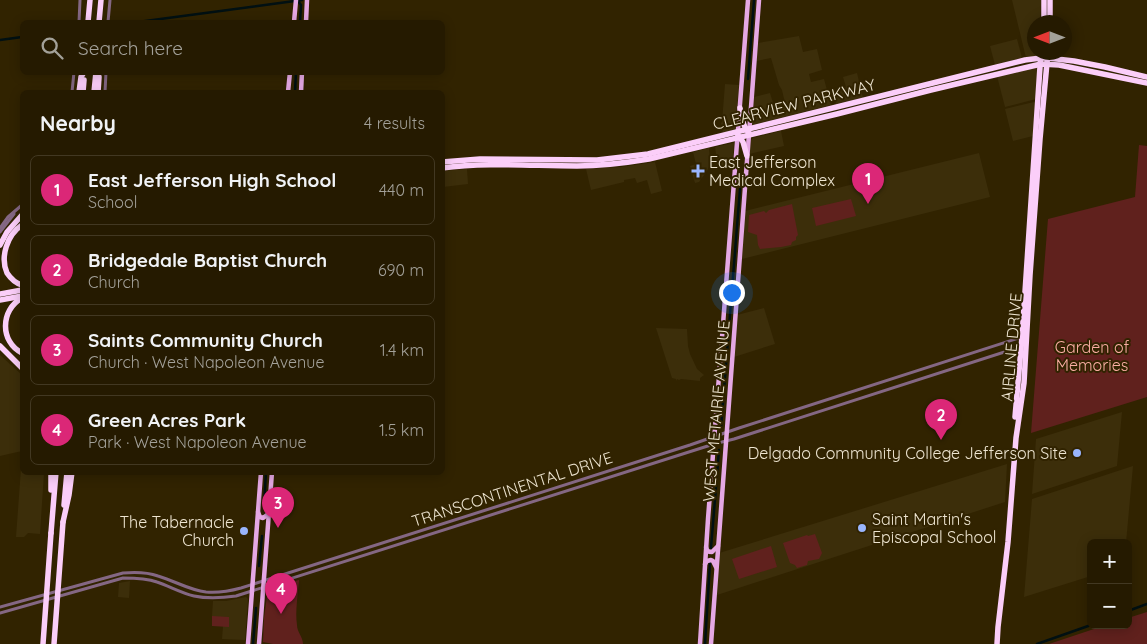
<!DOCTYPE html>
<meta charset="utf-8">
<style>
:root{--surface:#251a00;--page:#31270f;--text:#f1f3f6;--muted:#a3a199;--line:#423822;--accent:#db2777}
body{margin:0;font-family:Quicksand,sans-serif;background:var(--page);color:var(--text)}
.controls{position:absolute;right:15px;bottom:15px;display:grid;overflow:hidden;border-radius:8px;box-shadow:0 2px 12px #0003}
.controls button{width:45px;height:45px;display:grid;place-items:center;padding:0;border:0;border-bottom:1px solid var(--line);background:var(--surface);color:var(--text);font:25px sans-serif}
.compass{position:absolute;left:1027px;top:15px;width:45px;height:45px;border-radius:50%;background:var(--surface);box-shadow:0 2px 12px #0003;rotate:270deg}
.you{position:absolute;left:731px;top:292px;width:18px;height:18px;margin:-12px;border:4px solid #fff;border-radius:50%;background:#1a73e8;box-shadow:0 0 0 8px #1a73e833}
.badge{display:grid;place-items:center;width:32px;height:32px;border-radius:50%;background:var(--accent);color:#fff;font-size:16px;font-weight:700}
.pin{position:absolute;translate:-50% -41px;filter:drop-shadow(0 1px 2px #0008)}
.pin::after{content:'';position:absolute;top:26px;width:18px;height:15px;background:inherit;clip-path:polygon(0 0,100% 0,50% 100%)}
.list{margin:0;padding:0;list-style:none}
h2{display:flex;justify-content:space-between;align-items:center;height:65px;margin:0;padding:0 20px;font-size:21px}
h2 small{font-size:16px;font-weight:400;color:var(--muted)}
.list li{display:grid;grid-template-columns:32px 1fr auto;gap:15px;align-items:center;box-sizing:border-box;height:70px;margin:0 10px 10px;padding:0 10px;border:1px solid var(--line);border-radius:8px}
.list b{display:block;font-size:19px;white-space:nowrap}
.list p{margin:0;font-size:16px;white-space:nowrap;color:var(--muted)}
.list em{font-size:16px;font-style:normal;color:var(--muted)}
.icon{flex:none;width:28px;height:28px;fill:none;stroke:currentColor;stroke-width:2;stroke-linecap:round;stroke-linejoin:round}
.map{position:relative;flex:none;width:1147px;height:644px;overflow:hidden}
.search{position:absolute;background:var(--surface);box-shadow:0 2px 12px #0003;left:20px;top:20px;width:425px;height:55px;display:flex;align-items:center;gap:12px;box-sizing:border-box;padding:0 18px;border-radius:8px;color:var(--muted);font-size:19px}
.panel{position:absolute;background:var(--surface);box-shadow:0 2px 12px #0003;left:20px;top:90px;width:425px;height:385px;border-radius:8px}
.map>svg:first-child{display:block}
.built{fill:#3c2e0a}
.green{fill:#60211d}
.lines{fill:none;stroke-linecap:round;stroke-linejoin:round}
.canal{stroke:#011012;stroke-width:2.5}
.minor{stroke:#846783;stroke-width:3}
.major{stroke:#e5a8e4;stroke-width:4.5}
.highway{stroke:#fbcef9;stroke-width:5.5}
.highway-bridge{stroke:#fbcef9;stroke-width:5.5}
.poi-dot{fill:#99b5fd;stroke:#312300;stroke-width:2}
.labels{text-anchor:middle;dominant-baseline:central;stroke-width:4;stroke-linejoin:round;paint-order:stroke}
.street-label{font-size:16px;fill:#eee5d1;stroke:#312300}
.poi-label{font-size:16px;fill:#eee5d1;stroke:#312300;text-anchor:start}
.park-label{font-size:16px;fill:#faada3;stroke:#312300}
</style>
<div class="map">
<svg width="1147" height="644" viewBox="0 0 1147 644">
<rect width="100%" height="100%" fill="#312300"/>
<!-- built -->
<g class="built">
<polygon points="1012,0 1041,0 1040,22 1034,22 1034,52 1038,53 1036,56 1026,58"/>
<polygon points="799,36 803,52 817,49 822,70 809,74 811,82 824,79 831,105 752,125 754,97 770,93 774,106 785,103 782,90 779,85 771,58 756,61 758,43"/>
<polygon points="1017,39 1022,58 995,65 990,46"/>
<polygon points="1036,66 1038,68 1036,99 1005,107 997,76"/>
<polygon points="857,73 863,98 836,104 833,91 846,87 843,77"/>
<polygon points="725,84 739,85 735,129 723,133 721,123 722,122"/>
<polygon points="1034,102 1036,103 1033,136 1013,141 1005,109"/>
<polygon points="781,131 784,146 749,154 751,140 753,138"/>
<polygon points="733,143 734,143 732,168 716,168 717,161 715,147"/>
<polygon points="709,148 710,160 709,167 707,171 699,182 695,183 690,166 696,164 693,152"/>
<polygon points="979,153 990,197 742,259 745,211"/>
<polygon points="655,162 662,191 651,194 647,180 637,183 635,178 624,180 624,182 591,190 586,169 621,167"/>
<polygon points="467,169 468,184 443,187 443,171"/>
<polygon points="764,308 775,344 734,357 737,315"/>
<polygon points="656,328 687,329 688,346 690,354 697,369 704,375 700,378 700,381 681,379 679,380 677,379 677,381 676,379 672,378"/>
<polygon points="0,355 22,375 22,451 0,456"/>
<polygon points="1122,412 1117,466 1032,494 1036,439"/>
<polygon points="22,455 22,472 44,473 40,534 28,533 24,537 16,537"/>
<polygon points="1007,464 1005,502 717,595 716,554"/>
<polygon points="1133,466 1126,543 1091,543 1091,576 1024,597 1032,499"/>
<polygon points="130,581 129,598 118,597 119,583"/>
<polygon points="246,597 248,599 245,640 222,639 223,626 229,626 212,616 213,601 226,601"/>
</g>
<!-- green -->
<g class="green">
<polygon points="1139,145 1147,146 1147,397 1031,433 1048,219 1135,197"/>
<polygon points="851,199 856,216 816,226 812,208"/>
<polygon points="792,204 798,235 796,237 796,240 792,242 791,245 781,247 760,249 758,245 757,235 748,232 749,215 764,211 766,213 769,210"/>
<polygon points="815,534 822,553 819,559 808,561 807,565 797,568 795,565 790,563 783,543 807,535 808,536"/>
<polygon points="771,546 777,567 739,579 732,559"/>
<path d="M299 580C298 594 295 611 297 625 297 632 303 637 303 644H273L263 642 264 618 268 589Z"/>
<polygon points="1147,612 1147,644 1049,644 1106,625 1128,625 1128,618"/>
<polygon points="212,616 229,617 229,627 212,626"/>
</g>
<g class="lines">
<!-- canal -->
<g class="canal">
<polyline points="298,1 301,5 300,22"/>
<polyline points="138,22 302,0"/>
<polyline points="0,40 22,37"/>
<polyline points="748,79 754,0"/>
<polyline points="295,92 296,72"/>
<polyline points="721,427 740,189"/>
<polyline points="264,506 266,472"/>
<polyline points="711,548 719,450"/>
<polyline points="259,566 262,536"/>
<polyline points="1128,611 1147,604"/>
<polyline points="253,644 256,608"/>
<polyline points="705,644 710,563"/>
<polyline points="1037,644 1091,625"/>
</g>
<!-- minor -->
<g class="minor">
<polyline points="79,22 80,0"/>
<polyline points="108,22 110,0"/>
<polyline points="72,92 74,72"/>
<polyline points="105,92 106,72"/>
<polyline points="0,228 8,217 22,205"/>
<polyline points="0,232 14,214"/>
<path d="M0 607 123 573C134 572 147 572 158 576 175 581 189 590 206 592 218 593 230 591 241 588L690 445 739 428 1022 337"/>
<path d="M0 613 123 578C134 578 146 578 157 582 169 586 181 593 194 596 208 599 222 598 236 596L714 444 734 439 1020 347"/>
</g>
<!-- major -->
<g class="major">
<polyline points="294,22 296,0"/>
<polyline points="306,22 307,0"/>
<polyline points="288,92 290,72"/>
<polyline points="301,92 302,72"/>
<polyline points="258,512 260,517 263,518 267,515 269,512"/>
<path d="M706 547C707 551 708 552 712 552L718 546"/>
<polyline points="705,564 707,561 711,560 713,561 716,567"/>
<polyline points="248,644 261,472"/>
<polyline points="259,644 272,472"/>
<polyline points="700,644 708,519 748,0"/>
<path d="M711 644C728 429 742 215 759 0"/>
</g>
<!-- highway -->
<g class="highway">
<polyline points="1050,0 1050,22"/>
<polyline points="88,22 90,0"/>
<polyline points="99,22 101,0"/>
<polyline points="1044,22 1044,0"/>
<polyline points="79,92 81,77 84,72"/>
<polyline points="83,92 84,80"/>
<polyline points="94,92 96,72"/>
<polyline points="98,92 99,77"/>
<path d="M740 108C742 117 742 125 748 132"/>
<polyline points="738,135 743,142 747,156"/>
<polyline points="442,162 480,159 597,160 648,154 993,68 1025,60 1041,58 1048,58 1074,61 1105,67 1147,77"/>
<path d="M442 168C487 162 532 166 577 166 601 166 625 163 649 159L837 114 931 90 1041 64 1059 65 1147 83"/>
<path d="M22 225C7 235 0 257 7 273 11 279 15 283 22 285"/>
<polyline points="0,245 7,232 22,215"/>
<polyline points="0,294 22,290"/>
<path d="M22 298C0 310 0 342 22 353"/>
<polyline points="0,300 22,296"/>
<polyline points="0,346 22,368"/>
<polyline points="1015,417 1022,337 1041,52"/>
<polyline points="51,472 51,490"/>
<polyline points="64,505 67,472"/>
<polyline points="63,522 69,495 72,472"/>
<polyline points="51,533 56,472"/>
<polyline points="997,644 998,627 1008,542 1016,438 1024,383 1030,275 1040,139 1048,52"/>
</g>
<!-- highway-bridge -->
<g class="highway-bridge">
<polyline points="43,644 51,533"/>
<polyline points="54,644 63,522"/>
</g>
</g>
<!-- markers -->
<g class="poi-dot">
<path d="M695.5 163.5h5v5h5v5h-5v5h-5v-5h-5v-5h5z"/>
<circle cx="1077" cy="453" r="5"/>
<circle cx="862" cy="528" r="5"/>
<circle cx="244" cy="531" r="5"/>
</g>
<g class="labels">
<!-- street labels -->
<g class="street-label">
<text transform="translate(794 104) rotate(-14)">CLEARVIEW PARKWAY</text>
<text transform="translate(1011 347) rotate(-85)">AIRLINE DRIVE</text>
<text transform="translate(716 411) rotate(-85)">WEST METAIRIE AVENUE</text>
<text transform="translate(512 489) rotate(-18)">TRANSCONTINENTAL DRIVE</text>
</g>
<!-- poi labels -->
<g class="poi-label">
<text x="709" y="162">East Jefferson<tspan x="709" dy="18">Medical Complex</tspan></text>
<text x="1067" y="453" text-anchor="end">Delgado Community College Jefferson Site</text>
<text x="872" y="519">Saint Martin's<tspan x="872" dy="18">Episcopal School</tspan></text>
<text x="234" y="522" text-anchor="end">The Tabernacle<tspan x="234" dy="18">Church</tspan></text>
</g>
<!-- park labels -->
<g class="park-label">
<text x="1092" y="347">Garden of<tspan x="1092" dy="18">Memories</tspan></text>
</g>
</g>
</svg>
<div class="controls">
<button>+</button>
<button>−</button>
</div>
<svg class="compass" viewBox="-18 -18 36 36"><path d="M0-13l5 13h-10z" fill="#e53935"/><path d="M0 13l5-13h-10z" fill="#a3a199"/></svg>
<div class="you"></div>
<div class="pin badge" style="left:868px;top:204px">1</div>
<div class="pin badge" style="left:941px;top:440px">2</div>
<div class="pin badge" style="left:278px;top:528px">3</div>
<div class="pin badge" style="left:281px;top:614px">4</div>
<div class="search"><svg class="icon" aria-label="search" viewBox="0 0 24 24"><circle cx="10" cy="10" r="6"/><path d="M15 15l6 6"/></svg>Search here</div>
<section class="panel">
<h2>Nearby<small>4 results</small></h2>
<ul class="list">
<li><span class="badge">1</span><div><b>East Jefferson High School</b><p>School</p></div><em>440 m</em></li>
<li><span class="badge">2</span><div><b>Bridgedale Baptist Church</b><p>Church</p></div><em>690 m</em></li>
<li><span class="badge">3</span><div><b>Saints Community Church</b><p>Church · West Napoleon Avenue</p></div><em>1.4 km</em></li>
<li><span class="badge">4</span><div><b>Green Acres Park</b><p>Park · West Napoleon Avenue</p></div><em>1.5 km</em></li>
</ul>
</section>
</div>
